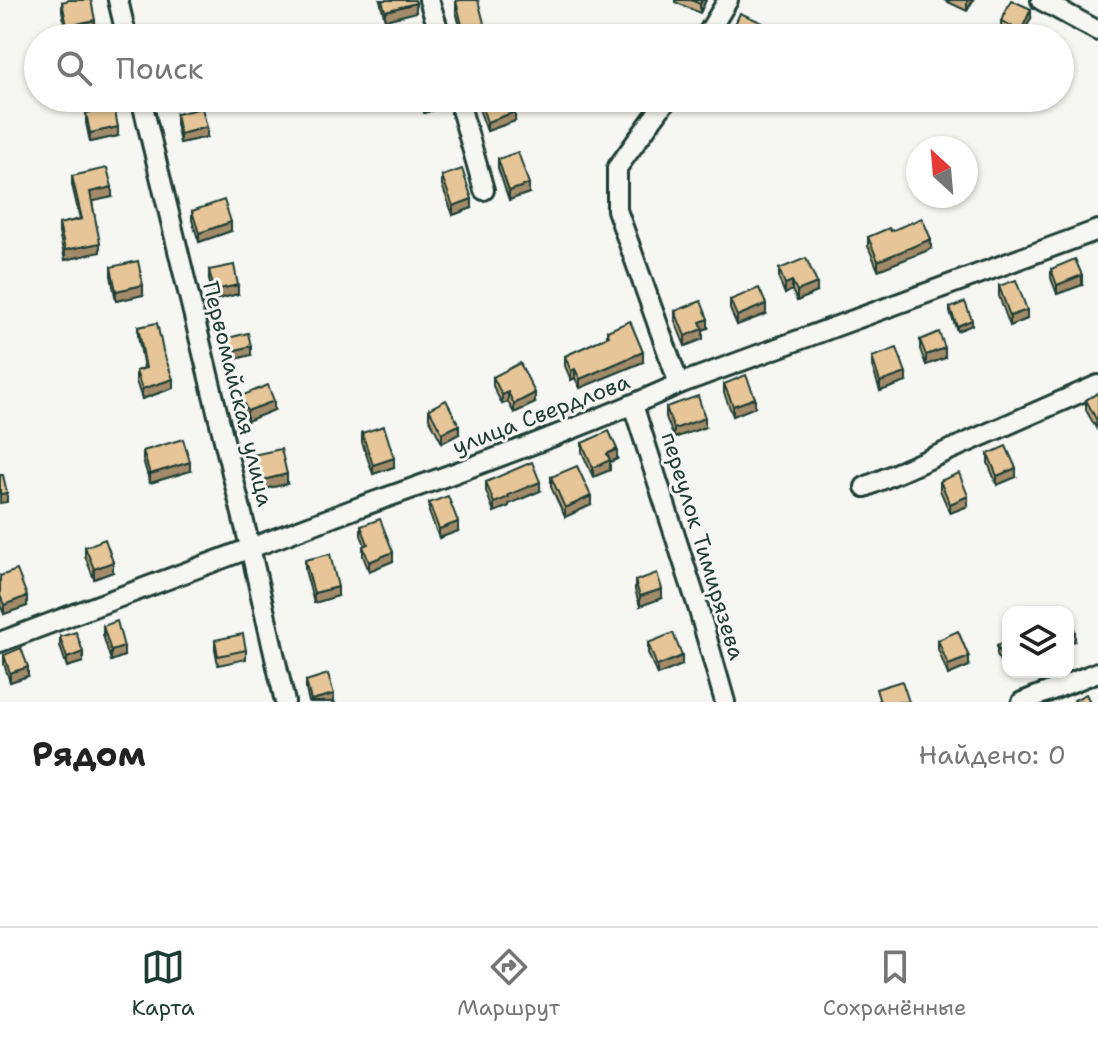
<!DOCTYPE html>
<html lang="ru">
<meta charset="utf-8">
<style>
:root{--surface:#fff;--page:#f6f6f6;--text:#222;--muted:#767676;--line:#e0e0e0;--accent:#1f3d34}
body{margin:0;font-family:"Shantell Sans",sans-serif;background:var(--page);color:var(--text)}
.controls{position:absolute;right:24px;bottom:24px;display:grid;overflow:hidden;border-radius:16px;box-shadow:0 2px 6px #0004}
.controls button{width:72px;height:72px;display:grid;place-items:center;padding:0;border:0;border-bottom:2px solid var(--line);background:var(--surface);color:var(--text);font:40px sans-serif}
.compass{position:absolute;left:906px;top:136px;width:72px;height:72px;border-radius:50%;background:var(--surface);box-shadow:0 2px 6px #0004;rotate:334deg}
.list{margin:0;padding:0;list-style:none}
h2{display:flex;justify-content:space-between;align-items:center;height:104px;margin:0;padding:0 32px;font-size:34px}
h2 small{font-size:26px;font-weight:400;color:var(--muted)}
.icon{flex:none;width:44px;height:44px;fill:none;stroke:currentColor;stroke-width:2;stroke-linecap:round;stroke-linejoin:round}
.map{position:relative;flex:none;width:1098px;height:702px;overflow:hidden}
.search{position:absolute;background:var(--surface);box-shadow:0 2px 6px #0004;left:24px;right:24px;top:24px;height:88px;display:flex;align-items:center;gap:20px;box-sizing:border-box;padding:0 28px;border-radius:44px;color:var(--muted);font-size:30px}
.sheet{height:224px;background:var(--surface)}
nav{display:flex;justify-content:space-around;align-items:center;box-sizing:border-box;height:112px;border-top:2px solid var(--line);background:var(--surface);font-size:22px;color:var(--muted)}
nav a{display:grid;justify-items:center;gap:4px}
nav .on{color:var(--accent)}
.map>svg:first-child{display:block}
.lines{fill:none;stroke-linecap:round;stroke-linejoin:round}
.minor-casing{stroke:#1f3d34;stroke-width:24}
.minor{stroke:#f6f6f2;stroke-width:18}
.wall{fill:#c6aa83;stroke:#1f3d34;stroke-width:2}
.shaded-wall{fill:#a18b6a;stroke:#1f3d34;stroke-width:2}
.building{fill:#e6c698;stroke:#1f3d34;stroke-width:2}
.labels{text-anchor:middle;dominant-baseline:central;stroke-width:6;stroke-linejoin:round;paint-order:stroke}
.street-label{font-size:22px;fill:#1f3d34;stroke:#f6f6f2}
</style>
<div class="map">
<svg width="1098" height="702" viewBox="0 0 1098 702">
<rect width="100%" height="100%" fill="#f6f6f2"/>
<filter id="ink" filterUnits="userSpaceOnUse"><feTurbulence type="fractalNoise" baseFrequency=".0125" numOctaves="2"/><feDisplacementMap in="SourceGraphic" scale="16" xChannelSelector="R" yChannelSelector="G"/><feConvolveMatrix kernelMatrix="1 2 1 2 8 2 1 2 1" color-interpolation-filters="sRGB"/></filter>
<g filter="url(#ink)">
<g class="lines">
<!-- minor casing -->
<g class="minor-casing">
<g id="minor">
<polyline points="118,0 127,38"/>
<polyline points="429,0 441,38"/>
<polyline points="1041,0 1098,31"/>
<polyline points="705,38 728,0"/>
<polyline points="141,98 250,547 285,702"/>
<polyline points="458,98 484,190"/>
<polyline points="668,98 617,168 617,210 679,384"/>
<polyline points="633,405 698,607 725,702"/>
<polyline points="865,487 1098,385"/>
<path d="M0 642C119 597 238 552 357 508 466 469 575 431 679 384L1098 230"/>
<polyline points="1022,702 1098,672"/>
</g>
</g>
<!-- minor -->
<use href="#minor" class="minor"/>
</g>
<!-- wall -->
<g class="wall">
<polygon points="380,0 415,0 416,12 385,20"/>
<polygon points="675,0 706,0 700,13 675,2"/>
<polygon points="944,0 973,0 967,11"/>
<polygon points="456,1 485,36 479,38 463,38 456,11"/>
<polygon points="62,2 95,29 67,35 62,11"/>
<polygon points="1031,18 1021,38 1016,38 1001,31 1001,21"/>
<polygon points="420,98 446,98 446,106 424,113"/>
<polygon points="478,98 515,121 487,131 478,106"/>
<polygon points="86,113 118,136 90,142 86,123"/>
<polygon points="176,114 207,137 180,143 176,124"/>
<polygon points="498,159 529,193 509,200 498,168"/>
<polygon points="72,176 112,197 92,201 100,252 65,260 59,233 59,224 80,219 72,185"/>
<polygon points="442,176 472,208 453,215 442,185"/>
<polygon points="192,211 231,231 199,242 192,220"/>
<polygon points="891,231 931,249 878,270 868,246 868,237"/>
<polygon points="111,267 143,295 116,301 111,276"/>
<polygon points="779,269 817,292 797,301 792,290 785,294 779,279"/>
<polygon points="1051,269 1082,285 1057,294 1051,278"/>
<polygon points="209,270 238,294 214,300 209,280"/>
<polygon points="999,286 1027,319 1010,326 999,296"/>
<polygon points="730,300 766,314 737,325 730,309"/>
<polygon points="950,308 972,325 957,331 950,312"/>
<polygon points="675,311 708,328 703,330 703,339 685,346 675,321"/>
<polygon points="138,327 163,351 173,388 142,399 136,381 136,371 144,368 138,336"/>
<polygon points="607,331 643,362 580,388 575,378 571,380 565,366 565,356 607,337"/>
<polygon points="224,339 251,355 228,361 224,348"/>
<polygon points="920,340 945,358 926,365 920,349"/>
<polygon points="872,357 906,382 880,391 872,366"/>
<polygon points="493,377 535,403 514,413 508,402 502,404 493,386"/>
<polygon points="724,384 755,407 733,416 724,393"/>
<polygon points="1098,393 1096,428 1086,410 1086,400"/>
<polygon points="241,396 274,410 247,421 241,405"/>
<polygon points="666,407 705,427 674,438 666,417"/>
<polygon points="429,409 459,434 442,443 429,418"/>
<polygon points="362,433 394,467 373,474 362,442"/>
<polygon points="582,443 617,459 610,462 610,470 593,477 582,452"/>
<polygon points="143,451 190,471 150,483 143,460"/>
<polygon points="988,454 1016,477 997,485 988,463"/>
<polygon points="253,455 287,484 259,490 253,465"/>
<polygon points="551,477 591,505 565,517 551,487"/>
<polygon points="940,481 968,506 950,513 940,490"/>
<polygon points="486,482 540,491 509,504 509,506 494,512 486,491"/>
<polygon points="429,503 458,531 439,538 429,512"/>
<polygon points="361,526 393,561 369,571 363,556 363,546 365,545 361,535"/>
<polygon points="85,547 113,572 94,579 85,556"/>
<polygon points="305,560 338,596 314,603 305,570"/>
<polygon points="0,576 27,606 4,614 0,605"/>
<polygon points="635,581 662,598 640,606 635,590"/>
<polygon points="103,626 124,656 111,661 103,635"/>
<polygon points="60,637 83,662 67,667 60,646"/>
<polygon points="215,640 246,650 246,659 218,665 215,649"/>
<polygon points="938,640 969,666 948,675 938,649"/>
<polygon points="1008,641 1005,673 997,654 997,645"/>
<polygon points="648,643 682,665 657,675 648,653"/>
<polygon points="4,655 28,676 10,682 4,664"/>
<polygon points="306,681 334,702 309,702 306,690"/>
</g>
<!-- shaded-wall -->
<g class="shaded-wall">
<polygon points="702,0 706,0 700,13 700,4"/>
<polygon points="968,0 973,0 967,11 967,2"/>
<polygon points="416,3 416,12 385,20 385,11"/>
<polygon points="1031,9 1031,18 1021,38 1021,31"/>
<polygon points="95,20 95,29 67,35 67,26"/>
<polygon points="763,23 763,32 761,38 757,38"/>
<polygon points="485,27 485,36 479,38 464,38 464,33"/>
<polygon points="441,98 446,98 446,106 424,113 424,103"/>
<polygon points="515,112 515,121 487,131 487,122"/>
<polygon points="118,127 118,136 90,142 90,133"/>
<polygon points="207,127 207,137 180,143 180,134"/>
<polygon points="529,184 529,193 509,200 509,191"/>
<polygon points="112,187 112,197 90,202 90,192"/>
<polygon points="472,199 472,208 453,215 453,206"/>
<polygon points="231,222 231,231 199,242 199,233"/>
<polygon points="931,239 931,249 878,270 878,261"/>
<polygon points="100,243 100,252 65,260 65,250"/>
<polygon points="1082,275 1082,285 1057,294 1057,285"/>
<polygon points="792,281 792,290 785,294 785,284"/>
<polygon points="817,283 817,292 797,301 797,291"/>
<polygon points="143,285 143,295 116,301 116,291"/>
<polygon points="238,285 238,294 214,300 214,290"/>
<polygon points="766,304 766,314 737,325 737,316"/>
<polygon points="1027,310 1027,319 1010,326 1010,316"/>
<polygon points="708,319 708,328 703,330 703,339 685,346 685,336 700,322"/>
<polygon points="972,320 972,325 957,331 957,326"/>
<polygon points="251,346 251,355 228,361 228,352"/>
<polygon points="945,348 945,358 926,365 926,355"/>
<polygon points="643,352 643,362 580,388 580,379"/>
<polygon points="575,369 575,378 571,380 571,371"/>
<polygon points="906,373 906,382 880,391 880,382"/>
<polygon points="173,379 173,388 142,399 142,389"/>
<polygon points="508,392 508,402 502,404 502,395"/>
<polygon points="535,393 535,403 514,413 514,404"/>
<polygon points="755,398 755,407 733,416 733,406"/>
<polygon points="274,401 274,410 247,421 247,411"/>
<polygon points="705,418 705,427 674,438 674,429"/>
<polygon points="459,425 459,434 442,443 442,433"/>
<polygon points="617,449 617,459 610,462 610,470 593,477 593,468 607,454"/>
<polygon points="394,458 394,467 373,474 373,465"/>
<polygon points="190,462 190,471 150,483 150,474"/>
<polygon points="1016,468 1016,477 997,485 997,476"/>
<polygon points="287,474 287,484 259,490 259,481"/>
<polygon points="540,482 540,491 509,504 509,506 494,512 494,503 508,495"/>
<polygon points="7,493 7,502 0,503 0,494"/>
<polygon points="591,496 591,505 565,517 565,508"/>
<polygon points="968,496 968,506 950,513 950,504"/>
<polygon points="458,522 458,531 439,538 439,529"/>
<polygon points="393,552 393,561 369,571 369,562"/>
<polygon points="113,562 113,572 94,579 94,569"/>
<polygon points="338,587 338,596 314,603 314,593"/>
<polygon points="662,589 662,598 640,606 640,596"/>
<polygon points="27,596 27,606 4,614 4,605"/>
<polygon points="1075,632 1075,641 1068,643 1068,634"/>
<polygon points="124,647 124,656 111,661 111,651"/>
<polygon points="83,652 83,662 67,667 67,658"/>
<polygon points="682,656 682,665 657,675 657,666"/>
<polygon points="969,657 969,666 948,675 948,665"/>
<polygon points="1008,662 1008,671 1005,673 1005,663"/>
<polygon points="28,667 28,676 10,682 10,673"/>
<polygon points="334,694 334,702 311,702 311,700"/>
</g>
<!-- building -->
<g class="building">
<polygon points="69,0 91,0 95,20 67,26 62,2"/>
<polygon points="382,0 415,0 416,3 385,11"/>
<polygon points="461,0 478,0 485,27 464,33 456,1"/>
<polygon points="691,0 702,0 700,4"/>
<polygon points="1011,0 1031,9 1021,31 1001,21"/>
<polygon points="740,13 763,23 757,38 729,38"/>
<polygon points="423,98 441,98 424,103"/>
<polygon points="479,98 510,98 515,112 487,122"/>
<polygon points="114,107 118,127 90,133 86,113"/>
<polygon points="202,108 207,127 180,134 176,114"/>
<polygon points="518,152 529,184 509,191 498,159"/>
<polygon points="107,168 112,187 90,192 100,243 65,250 59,224 82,219 72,176"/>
<polygon points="462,169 472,199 453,206 442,176"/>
<polygon points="224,200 231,222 199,233 192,211"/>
<polygon points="922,218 931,239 878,261 868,237 889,228 891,231"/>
<polygon points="806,258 817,283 797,291 792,281 785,284 779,269"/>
<polygon points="1075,259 1082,275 1057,285 1051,269"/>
<polygon points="138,261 143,285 116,291 111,267"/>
<polygon points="234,265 238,285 214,290 209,270"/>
<polygon points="1016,280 1027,310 1010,316 999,286"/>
<polygon points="759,288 766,304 737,316 730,300"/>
<polygon points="701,301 708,319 700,322 703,329 685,336 675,311"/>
<polygon points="965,302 972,320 957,326 950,308"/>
<polygon points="630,321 643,352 580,379 575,369 571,371 565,356 609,336 607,331"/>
<polygon points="157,323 163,351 173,379 142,389 136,371 146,368 138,327"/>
<polygon points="939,332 945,348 926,355 920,340"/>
<polygon points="248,333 251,346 228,352 224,339"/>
<polygon points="897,348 906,373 880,382 872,357"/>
<polygon points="520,363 535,393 514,404 508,392 502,395 493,377"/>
<polygon points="746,375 755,398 733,406 724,384"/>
<polygon points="268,385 274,401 247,411 241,396"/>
<polygon points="1098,393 1098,418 1096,419 1086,400"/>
<polygon points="698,396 705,418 674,429 666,407"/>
<polygon points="446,400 459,425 442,433 429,409"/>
<polygon points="384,426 394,458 373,465 362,433"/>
<polygon points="609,431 617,449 607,454 610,460 593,468 582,443"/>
<polygon points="183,439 190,462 150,474 143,451"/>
<polygon points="1006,446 1016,468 997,476 988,454"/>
<polygon points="281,449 287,474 259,481 253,455"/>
<polygon points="532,462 540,482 508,495 509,497 494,503 486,482"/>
<polygon points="577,466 591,496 565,508 551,477"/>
<polygon points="959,473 968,496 950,504 940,481"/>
<polygon points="0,475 3,475 7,493 0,494"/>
<polygon points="448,496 458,522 439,529 429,503"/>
<polygon points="380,519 393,552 369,562 363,546 368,544 361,526"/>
<polygon points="105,539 113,562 94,569 85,547"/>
<polygon points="330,554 338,587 314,593 305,560"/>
<polygon points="17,570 27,596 4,605 0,595 0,576"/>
<polygon points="657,573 662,589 640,596 635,581"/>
<polygon points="1068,613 1070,613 1075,632 1068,634"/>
<polygon points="117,621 124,647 111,651 103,626"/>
<polygon points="958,631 969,657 948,665 938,640"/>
<polygon points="76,632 83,652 67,658 60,637"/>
<polygon points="673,633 682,656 657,666 648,643"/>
<polygon points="243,634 246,650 218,656 215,640"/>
<polygon points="1008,641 1008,662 1005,663 997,645"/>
<polygon points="21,648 28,667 10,673 4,655"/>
<polygon points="328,674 334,694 311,700 306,681"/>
<polygon points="902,681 909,702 880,702 876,689"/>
<polygon points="1086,694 1090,702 1076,702 1074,700"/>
</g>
</g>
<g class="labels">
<!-- street labels -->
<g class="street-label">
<text transform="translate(238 394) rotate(76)">Первомайская улица</text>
<text transform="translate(541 414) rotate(-21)">улица Свердлова</text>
<text transform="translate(703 546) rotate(73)">переулок Тимирязева</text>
</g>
</g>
</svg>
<div class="controls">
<button><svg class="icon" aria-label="layers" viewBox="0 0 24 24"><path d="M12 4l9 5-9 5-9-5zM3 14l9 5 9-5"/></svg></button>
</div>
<svg class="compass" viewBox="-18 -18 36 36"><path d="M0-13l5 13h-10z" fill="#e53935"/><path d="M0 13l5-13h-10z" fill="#767676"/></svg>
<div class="search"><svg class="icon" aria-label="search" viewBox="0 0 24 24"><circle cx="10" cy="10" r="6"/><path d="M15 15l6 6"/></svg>Поиск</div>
</div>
<section class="sheet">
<h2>Рядом<small>Найдено: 0</small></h2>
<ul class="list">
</ul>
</section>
<nav>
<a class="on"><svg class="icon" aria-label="map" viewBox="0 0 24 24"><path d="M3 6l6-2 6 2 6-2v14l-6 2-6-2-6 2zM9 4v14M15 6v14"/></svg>Карта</a>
<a><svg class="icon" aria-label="directions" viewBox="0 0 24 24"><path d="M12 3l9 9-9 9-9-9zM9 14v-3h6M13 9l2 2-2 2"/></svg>Маршрут</a>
<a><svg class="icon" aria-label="saved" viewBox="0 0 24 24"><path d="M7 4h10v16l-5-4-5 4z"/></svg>Сохранённые</a>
</nav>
